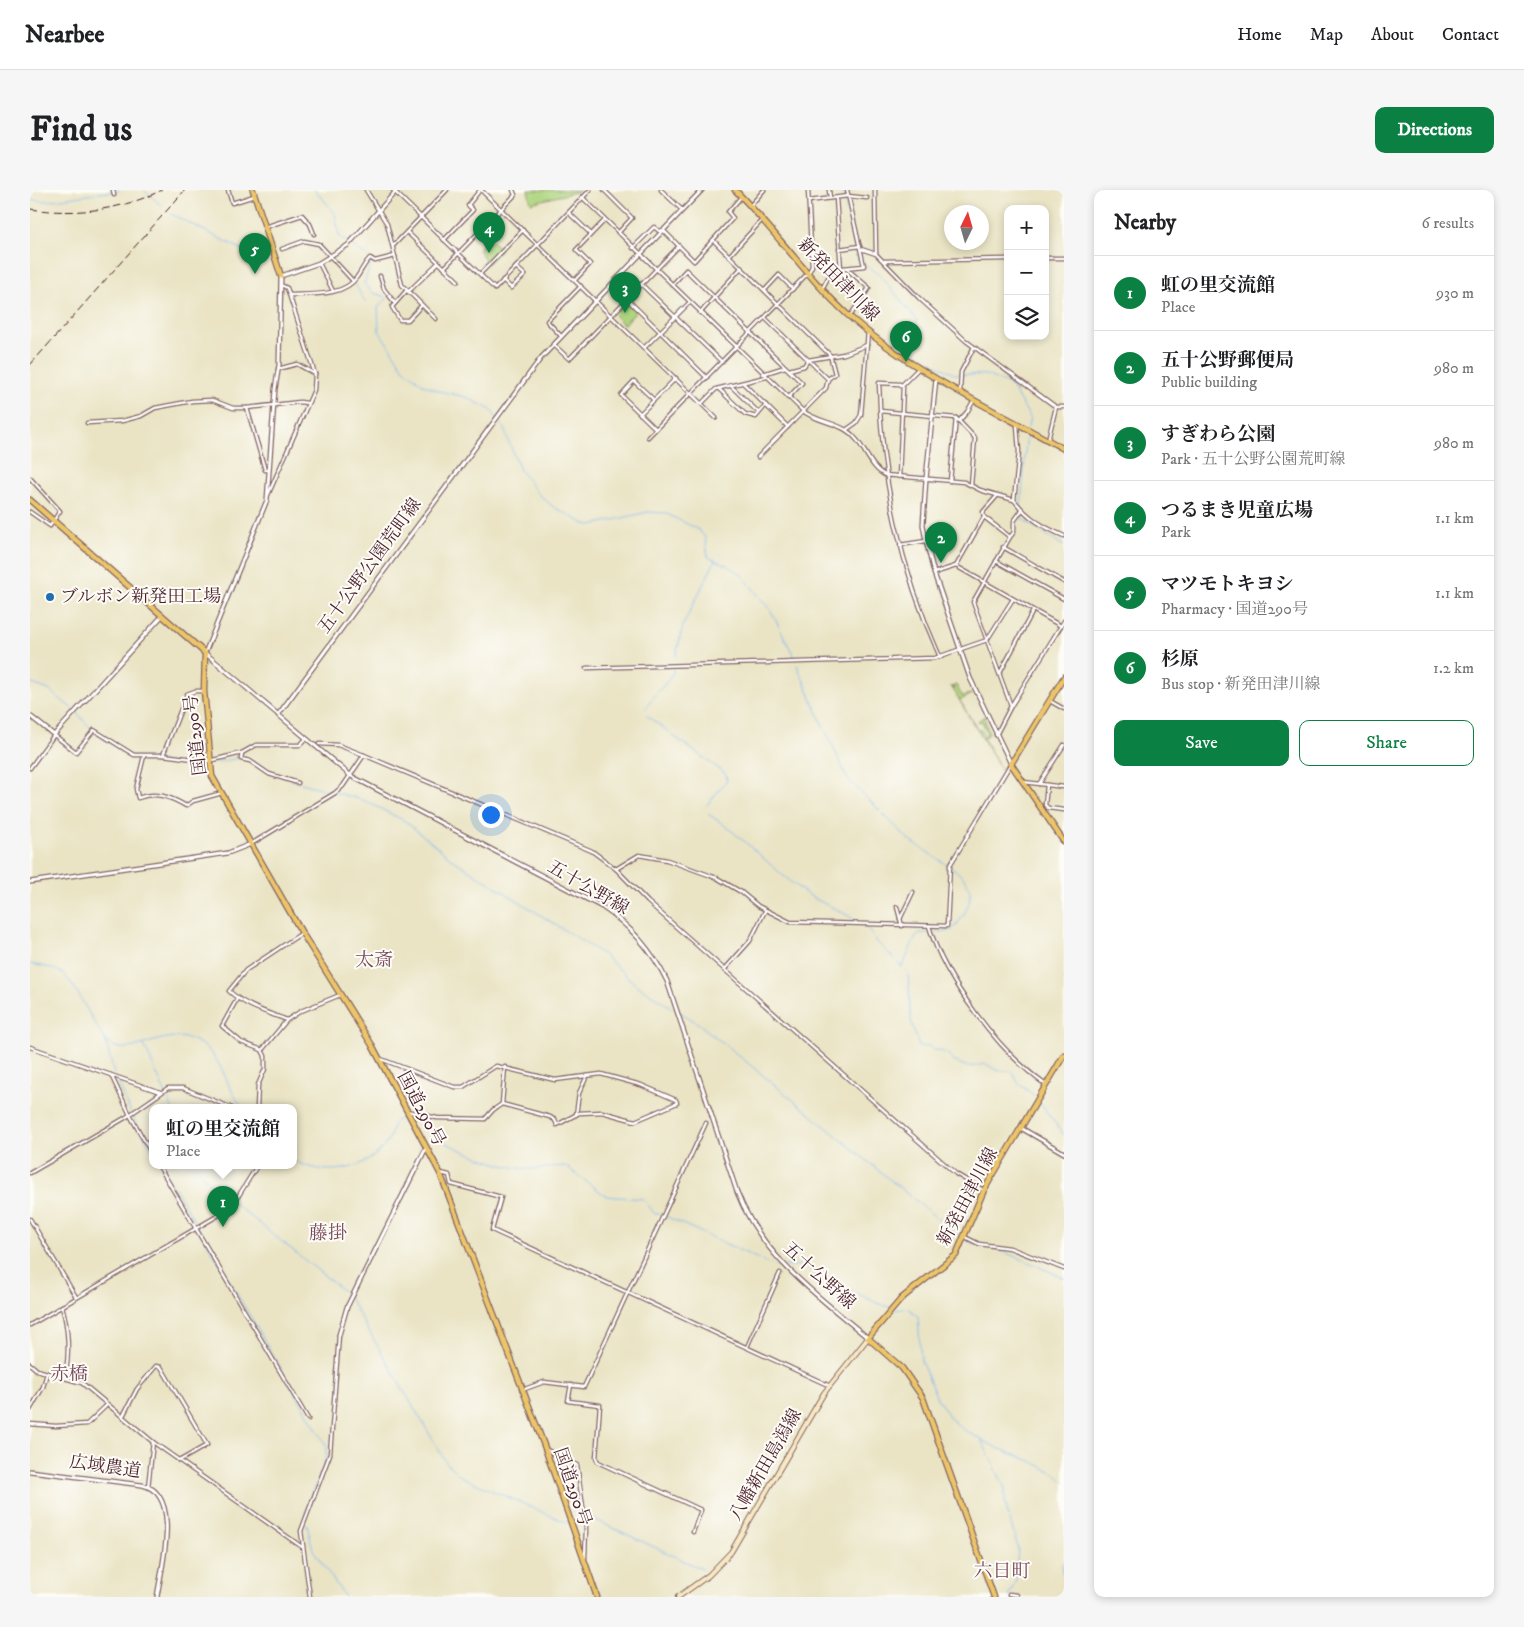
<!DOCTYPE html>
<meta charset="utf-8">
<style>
:root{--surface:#fff;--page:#f6f6f6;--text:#202124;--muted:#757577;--line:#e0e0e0;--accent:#0b8043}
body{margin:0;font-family:"IM FELL DW Pica","Noto Serif JP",serif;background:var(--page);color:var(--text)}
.controls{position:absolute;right:15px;top:15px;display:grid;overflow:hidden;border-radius:10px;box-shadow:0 2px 8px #0003}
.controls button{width:45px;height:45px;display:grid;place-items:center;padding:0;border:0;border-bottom:1px solid var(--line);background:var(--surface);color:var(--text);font:25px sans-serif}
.compass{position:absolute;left:914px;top:15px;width:45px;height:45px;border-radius:50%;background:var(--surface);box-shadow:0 2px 8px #0003;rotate:5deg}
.you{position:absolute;left:460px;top:624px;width:18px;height:18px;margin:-12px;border:4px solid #fff;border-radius:50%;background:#1a73e8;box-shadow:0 0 0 8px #1a73e833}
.badge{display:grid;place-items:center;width:32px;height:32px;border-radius:50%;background:var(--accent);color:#fff;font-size:16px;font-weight:700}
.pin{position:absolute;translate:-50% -41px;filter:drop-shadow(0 1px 2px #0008)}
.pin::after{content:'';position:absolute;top:26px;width:18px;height:15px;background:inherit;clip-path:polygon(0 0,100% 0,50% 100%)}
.popup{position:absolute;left:119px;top:914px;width:148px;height:65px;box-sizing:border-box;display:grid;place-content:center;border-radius:10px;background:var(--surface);filter:drop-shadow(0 1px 4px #0005);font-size:16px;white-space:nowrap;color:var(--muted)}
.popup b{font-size:19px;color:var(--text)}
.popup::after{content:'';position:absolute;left:50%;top:100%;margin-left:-10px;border:10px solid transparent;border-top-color:var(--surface)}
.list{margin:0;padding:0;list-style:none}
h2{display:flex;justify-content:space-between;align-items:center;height:65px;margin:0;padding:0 20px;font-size:21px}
h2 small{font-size:16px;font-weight:400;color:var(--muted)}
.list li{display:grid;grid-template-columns:32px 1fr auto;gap:15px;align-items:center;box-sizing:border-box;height:75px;padding:0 20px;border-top:1px solid var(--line)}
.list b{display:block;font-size:19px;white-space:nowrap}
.list p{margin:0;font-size:16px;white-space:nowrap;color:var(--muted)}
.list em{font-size:16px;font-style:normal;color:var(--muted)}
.actions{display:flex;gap:10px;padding:15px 20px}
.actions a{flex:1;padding:11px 0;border:1px solid var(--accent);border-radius:10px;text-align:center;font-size:18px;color:var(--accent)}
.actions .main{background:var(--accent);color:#fff}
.icon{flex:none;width:28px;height:28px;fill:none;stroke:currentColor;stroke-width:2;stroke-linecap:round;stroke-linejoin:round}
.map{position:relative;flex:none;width:1034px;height:1407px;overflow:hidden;border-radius:10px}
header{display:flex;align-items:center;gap:30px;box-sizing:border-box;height:70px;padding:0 25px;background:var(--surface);border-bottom:1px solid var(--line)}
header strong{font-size:24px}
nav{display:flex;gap:28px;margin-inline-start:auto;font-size:18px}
.intro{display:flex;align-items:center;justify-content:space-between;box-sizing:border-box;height:120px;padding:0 30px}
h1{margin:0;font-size:35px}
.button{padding:12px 22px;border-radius:10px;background:var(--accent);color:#fff;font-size:18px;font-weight:700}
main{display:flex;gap:30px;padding:0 30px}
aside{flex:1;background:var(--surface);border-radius:10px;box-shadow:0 2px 8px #0003}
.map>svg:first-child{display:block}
.green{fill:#add57f;stroke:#7c7a55}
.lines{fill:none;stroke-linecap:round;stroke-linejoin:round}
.stream{stroke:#7fb7ef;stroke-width:1}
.minor-casing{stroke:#826461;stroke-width:5}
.tertiary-casing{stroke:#826461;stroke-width:5.5}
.secondary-casing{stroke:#826461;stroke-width:6}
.primary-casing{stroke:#826461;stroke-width:7}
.trunk-casing{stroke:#826461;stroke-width:7}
.minor{stroke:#fff;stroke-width:2.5}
.tertiary{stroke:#fff;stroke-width:3}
.secondary{stroke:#f8e8c3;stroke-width:4}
.primary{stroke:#edc569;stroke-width:4.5}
.trunk{stroke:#edc569;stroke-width:4.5}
.rail{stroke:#4a1f2b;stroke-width:1;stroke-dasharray:8 4;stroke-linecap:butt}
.poi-dot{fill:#1f6fb2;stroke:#fdfcf7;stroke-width:2}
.labels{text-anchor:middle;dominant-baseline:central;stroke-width:4;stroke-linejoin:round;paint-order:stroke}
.street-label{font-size:18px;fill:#4a1f2b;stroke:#fdfcf7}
.poi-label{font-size:18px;fill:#4a1f2b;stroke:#fdfcf7;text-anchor:start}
.neighbourhood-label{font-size:19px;fill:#7a4a5c;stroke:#fdfcf7}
</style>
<header>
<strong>Nearbee</strong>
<nav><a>Home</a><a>Map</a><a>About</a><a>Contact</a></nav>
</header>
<div class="intro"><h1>Find us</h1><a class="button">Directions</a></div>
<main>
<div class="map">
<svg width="1034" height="1407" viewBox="0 0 1034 1407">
<rect width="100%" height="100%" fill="#fdfcf7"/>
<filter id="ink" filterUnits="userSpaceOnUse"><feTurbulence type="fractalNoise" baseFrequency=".02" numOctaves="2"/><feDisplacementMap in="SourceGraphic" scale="10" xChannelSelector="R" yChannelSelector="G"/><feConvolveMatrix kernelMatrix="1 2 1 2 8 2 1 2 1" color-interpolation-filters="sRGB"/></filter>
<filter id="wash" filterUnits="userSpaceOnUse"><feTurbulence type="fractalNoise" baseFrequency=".0096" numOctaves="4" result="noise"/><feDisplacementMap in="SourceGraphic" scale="20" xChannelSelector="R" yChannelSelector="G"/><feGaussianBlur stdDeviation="1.12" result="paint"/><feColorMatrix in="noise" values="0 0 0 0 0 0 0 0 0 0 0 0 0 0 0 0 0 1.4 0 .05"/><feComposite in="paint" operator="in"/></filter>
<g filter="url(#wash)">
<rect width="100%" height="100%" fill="#eae4c5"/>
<!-- green -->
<g class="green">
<polygon points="498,0 549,0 549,1 501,13"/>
<polygon points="458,48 471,59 457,74 449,59"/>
<polygon points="596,112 606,121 594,135 584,125"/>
<polygon points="926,495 932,506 942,504 933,509 929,509 947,540 951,540 955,546 957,544 952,531 947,532 954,526 959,544 953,548 972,581 921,496 924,500 923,496"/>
</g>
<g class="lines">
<!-- stream -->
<g class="stream">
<polyline points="114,0 133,17"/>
<polyline points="285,0 305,23 309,46 339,68"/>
<polyline points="813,0 826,67 832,72"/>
<polyline points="0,10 18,11 90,0"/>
<polyline points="141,24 221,64 241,63"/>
<polyline points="342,70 334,94 343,103 354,106 357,109 348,117 349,141 374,179 394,195 409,201 436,207 461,220 473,237 490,280 508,304 522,316 555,334 562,335 618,322 635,323 669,340 675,347 678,367 697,375 712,385 741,421 766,470"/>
<polyline points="835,75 849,84 887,130 887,164 924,184 957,185 981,196 1000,227 998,237"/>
<polyline points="325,94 335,112"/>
<polyline points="991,316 997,240"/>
<polyline points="991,323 992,329 1034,356"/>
<polyline points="646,466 653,435 685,371"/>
<polyline points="767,475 794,538"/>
<polyline points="0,493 19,500 44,520"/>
<polyline points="628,502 642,485 644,478"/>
<polyline points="616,518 626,504"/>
<polyline points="47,523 67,545 100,566 112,569"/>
<polyline points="617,526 639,542"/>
<polyline points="796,541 817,588 879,650 917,675"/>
<polyline points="642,545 696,584 697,590 677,615"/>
<polyline points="116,569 131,572 176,575"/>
<polyline points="183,573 214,567 248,585"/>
<polyline points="261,590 335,611 375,631 423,670 574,765 605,794 644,819"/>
<path d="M678 624C714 646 742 680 777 704 792 714 810 719 824 730"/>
<polyline points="832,735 841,742 847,752 878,783 881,830 889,857 899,856 902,859 917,863 923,871 938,877 956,874 966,880 982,882 989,894 1005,906"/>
<path d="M905 743 922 740C941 718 951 697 922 678"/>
<path d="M0 774C10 776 24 777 33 784 45 794 57 821 66 835 70 841 74 850 80 854 103 871 140 829 175 857 195 874 197 900 213 918"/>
<polyline points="873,776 885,747 890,743 898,743"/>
<polyline points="648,821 669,834 724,878 931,1048"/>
<polyline points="75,849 84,884"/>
<polyline points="114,855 142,918"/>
<polyline points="88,891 102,926 123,961"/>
<polyline points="1010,913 1034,945"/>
<path d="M384 929C404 933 404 948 420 955 448 967 473 979 504 979 515 979 524 976 535 976L576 1006 613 1009 625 1024H630"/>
<path d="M263 970C293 987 336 983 357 952 361 947 362 938 365 931L373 928"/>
<polyline points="132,976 297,1257 295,1272 275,1324"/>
<polyline points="166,976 177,991 317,1104 416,1272 429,1285 440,1291 538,1333"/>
<polyline points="635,1026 746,1077 770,1075 845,1112 862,1118"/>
<path d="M935 1050C946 1056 957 1056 968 1060 991 1068 1012 1078 1034 1088"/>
<polyline points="865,1120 878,1118 888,1126 891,1171 907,1208 921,1229 934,1240 965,1257 1001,1271 1026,1284 1034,1292"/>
<polyline points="950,1247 975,1298 975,1313 988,1358 986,1390 979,1407"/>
<polyline points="542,1331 551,1325 555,1325 672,1379"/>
<polyline points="277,1335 283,1360 315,1407"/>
<polyline points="1034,1372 1031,1376 1034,1387"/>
</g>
</g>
</g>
<g filter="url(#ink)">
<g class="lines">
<!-- minor casing -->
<g class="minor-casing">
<g id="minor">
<polyline points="83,0 84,5"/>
<polyline points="198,0 202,13 224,6"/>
<polyline points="336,0 357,34 372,95 406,129"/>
<polyline points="363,0 465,99 560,0"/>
<polyline points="451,0 686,228"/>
<polyline points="574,0 602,28 588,43"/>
<polyline points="631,0 652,20"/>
<polyline points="799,0 800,8"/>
<polyline points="845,0 846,63"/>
<path d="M552 7 773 221C786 231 803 232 816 240 834 251 838 277 855 285L934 292 950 300 984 310"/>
<polyline points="806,8 811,79"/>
<polyline points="779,11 818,6 837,8"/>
<polyline points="720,16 734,0"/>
<polyline points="539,23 561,44"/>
<polyline points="235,37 272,25 280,34 284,44"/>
<polyline points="377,42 428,91"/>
<polyline points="414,50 443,20 438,15 450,0"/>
<polyline points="683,50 800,165 805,184 798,189 796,198 728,267"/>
<polyline points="363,56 417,0"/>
<polyline points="603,58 624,37 629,41 633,40 664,71 703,28 698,22 711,7"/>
<polyline points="252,59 274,51 289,54 323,91"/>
<polyline points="809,59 830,56"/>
<polyline points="831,59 846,64 889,108 936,151 1026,217 1034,217"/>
<polyline points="699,66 732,30"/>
<polyline points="1015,68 1034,68"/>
<polyline points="854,71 978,69"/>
<polyline points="289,73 303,101"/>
<polyline points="414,78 485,5 483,0"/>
<polyline points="817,79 839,98 820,126"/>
<polyline points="450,84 493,40"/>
<polyline points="350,86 354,99 365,113"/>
<polyline points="473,90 481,98 495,85 486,77"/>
<polyline points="545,90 560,74 546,60 575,30"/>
<polyline points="611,94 692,172"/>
<polyline points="642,95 656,80 772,193 758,208"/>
<polyline points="793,97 803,79 834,76 817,0"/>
<polyline points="377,100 362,117 370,130 378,130 392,115"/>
<polyline points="735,100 749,85 763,99"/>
<polyline points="378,102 408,73"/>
<path d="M259 105C280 104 314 107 327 87 332 80 334 74 340 68L345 71 365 66"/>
<polyline points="597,109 677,188"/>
<polyline points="670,123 711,78"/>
<polyline points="735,128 798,189"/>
<polyline points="531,146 517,131 551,96"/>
<polyline points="523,154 539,169 649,56"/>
<polyline points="614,158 659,113"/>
<polyline points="248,179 267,174 285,184"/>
<polyline points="759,180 774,176 778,170 814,164 837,155"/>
<polyline points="733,184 755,177"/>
<polyline points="713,193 758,237"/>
<polyline points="872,195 889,178"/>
<polyline points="701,196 729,223"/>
<polyline points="689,199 715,224 726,227 736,215"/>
<polyline points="930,202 931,182 944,157"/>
<polyline points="624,210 604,191 591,205 626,239"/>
<polyline points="672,213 686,199 736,187"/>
<polyline points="217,218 235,280 239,280"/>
<polyline points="850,221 926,228 945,248 941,295"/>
<polyline points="610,224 646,188"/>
<polyline points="929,231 937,222 944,210"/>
<polyline points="57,233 92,231 111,226 125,218 162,211 182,210 203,218 217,218 270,212 277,213"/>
<path d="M987 235 989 262 984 310C998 328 1013 337 1034 346"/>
<polyline points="816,240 826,233 831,225 838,141"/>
<polyline points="618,247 779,82 782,76 778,0"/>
<polyline points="1018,250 1026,217"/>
<path d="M869 287 873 197 870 194 849 193C851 290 870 378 910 467"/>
<polyline points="0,288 30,321 20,336 0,322"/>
<polyline points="920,291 926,228"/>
<polyline points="238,305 284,200 285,184 257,98 253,96"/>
<polyline points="954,327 980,347 943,412 981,516"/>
<polyline points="980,347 984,342 984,331 992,320"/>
<polyline points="870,355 896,351"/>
<polyline points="973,357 1034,392"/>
<polyline points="966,371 1034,409"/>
<polyline points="926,376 1031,436"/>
<polyline points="904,383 926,376 954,327 953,322 967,306"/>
<polyline points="556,478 905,468 957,450 983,409"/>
<polyline points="970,483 1003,421"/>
<polyline points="1020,511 1034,519"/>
<polyline points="966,545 981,516 1034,431"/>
<polyline points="289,554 308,555 334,565 562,661 586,679 618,712 926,984 953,1000"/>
<polyline points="212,563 211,569 220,571 239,584 268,593"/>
<polyline points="133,565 157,504 165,501 174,501"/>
<path d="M114 566 106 599 108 608C125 601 141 607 156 616L163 611 192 603"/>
<polyline points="0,578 24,545 46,562 64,540 104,565 133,565 179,571 212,563 226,555 270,555 276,549"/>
<polyline points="994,592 1034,597"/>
<polyline points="1009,594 1034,555"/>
<polyline points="1017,595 1015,615 1018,618 1034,620"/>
<polyline points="221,654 305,603 313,596 334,565"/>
<polyline points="586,679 609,665 637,670 687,688 711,702 728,716 760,732 917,736 920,675 980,575"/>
<polyline points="867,717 872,736"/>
<polyline points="870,729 883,702"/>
<path d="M899 736C914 789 970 863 1016 895"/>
<polyline points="694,780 720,751 735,721"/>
<polyline points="207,809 192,836 211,852 232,860 235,866 235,879 228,895 227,918"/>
<path d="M257 830C236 822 215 816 199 801L216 780 272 743"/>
<polyline points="0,857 130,902"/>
<polyline points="232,860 257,830 271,821 310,805"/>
<polyline points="351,869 424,897 433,897 466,876 525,890 571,884 611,895 646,910 647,913 605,931 572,922 549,923 527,935 525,930 520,927 472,914 463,920 455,929 407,928 377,921"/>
<polyline points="81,885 101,927 123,966"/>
<polyline points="472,914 475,877"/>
<polyline points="546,925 549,903 557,886"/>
<polyline points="129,976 278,1229"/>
<polyline points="0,983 95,928 138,898 153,898 202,918"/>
<polyline points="411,983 419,985 421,994 471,1007 462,1040 800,1196"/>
<polyline points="0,1029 46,1107"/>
<polyline points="935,1047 949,1054 980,1058 1034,1079"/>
<path d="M32 1116C39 1141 40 1162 35 1187"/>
<polyline points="0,1135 201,1018 227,976"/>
<polyline points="717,1157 750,1083"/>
<polyline points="0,1174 7,1180 52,1193 123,1252 272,1357"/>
<polyline points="541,1195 538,1211 570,1215 566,1268 568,1272 671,1320 663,1342"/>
<polyline points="492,1200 514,1192 554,1197 676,933"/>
<polyline points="0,1220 13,1197 17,1183"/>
<polyline points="93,1226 107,1199 126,1176 131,1177 177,1255 149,1271"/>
<polyline points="0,1234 26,1236 57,1234 77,1215"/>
<polyline points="517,1260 547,1275 556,1338 555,1368"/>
<polyline points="118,1297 123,1252"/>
<polyline points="979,1404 987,1405"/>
<polyline points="280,1407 271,1341 300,1264 309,1145"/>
</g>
</g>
<!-- tertiary casing -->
<g class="tertiary-casing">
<g id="tertiary">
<path d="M367 0 318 55 289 73 251 86 249 175 245 199 237 310 175 463 321 586 572 717C601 736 622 760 637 791L707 1002C732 1067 787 1105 838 1148"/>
<polyline points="906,189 896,289 893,335 896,351 904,383 940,488 981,574"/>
<polyline points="248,525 511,168 672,0"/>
<polyline points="0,526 24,545 132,426"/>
<polyline points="0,692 198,663 221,654"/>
<polyline points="991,938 1034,963"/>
<polyline points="309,1145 317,1117 396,958"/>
<path d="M0 1281 112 1295C153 1303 131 1379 127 1407"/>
</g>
</g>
<!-- secondary casing -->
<g class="secondary-casing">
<polyline id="secondary" points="648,1407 679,1385 701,1362 794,1203 838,1148"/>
</g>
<!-- primary casing -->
<g class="primary-casing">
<g id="primary">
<path d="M705 0C745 40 778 89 820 127 883 183 961 218 1034 259"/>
<polyline points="1034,487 981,574 1034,652"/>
<polyline points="964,1407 893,1208 872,1178 838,1148 872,1108 926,1065 954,1000 1034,865"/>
</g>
</g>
<!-- trunk casing -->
<g class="trunk-casing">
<g id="trunk">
<polyline points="223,0 251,86"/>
<polyline points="0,310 175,463 174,501 182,586 272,743 342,855 410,983 515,1258 567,1407"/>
</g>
</g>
<!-- minor -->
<use href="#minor" class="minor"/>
<!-- tertiary -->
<use href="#tertiary" class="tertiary"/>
<!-- secondary -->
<use href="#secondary" class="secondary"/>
<!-- primary -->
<use href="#primary" class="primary"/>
<!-- trunk -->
<use href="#trunk" class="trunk"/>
<!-- rail -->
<g class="rail">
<path d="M0 19C46 25 90 21 132 0"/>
<polyline points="0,175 155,0"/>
</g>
</g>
</g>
<!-- markers -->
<circle class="poi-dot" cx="20" cy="407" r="5"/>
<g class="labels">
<!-- street labels -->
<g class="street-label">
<text transform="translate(808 90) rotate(46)">新発田津川線</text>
<text transform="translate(340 376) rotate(-54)">五十公野公園荒町線</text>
<text transform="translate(166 545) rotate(-97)">国道290号</text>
<text transform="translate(558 698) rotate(30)">五十公野線</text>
<text transform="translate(391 919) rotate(62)">国道290号</text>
<text transform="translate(938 1007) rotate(-62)">新発田津川線</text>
<text transform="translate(789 1086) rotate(42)">五十公野線</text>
<text transform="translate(736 1275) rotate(-60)">八幡新田島潟線</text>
<text transform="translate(75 1277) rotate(8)">広域農道</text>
<text transform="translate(542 1297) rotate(71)">国道290号</text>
</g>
<!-- poi labels -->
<g class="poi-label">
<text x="30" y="407">ブルボン新発田工場</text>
</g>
<!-- neighbourhood labels -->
<g class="neighbourhood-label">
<text x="344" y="770">太斎</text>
<text x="298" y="1043">藤掛</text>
<text x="39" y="1184">赤橋</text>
<text x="972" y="1381">六日町</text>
</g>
</g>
</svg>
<div class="controls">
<button>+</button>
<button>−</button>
<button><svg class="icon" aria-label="layers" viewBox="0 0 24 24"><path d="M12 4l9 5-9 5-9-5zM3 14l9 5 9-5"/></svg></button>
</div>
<svg class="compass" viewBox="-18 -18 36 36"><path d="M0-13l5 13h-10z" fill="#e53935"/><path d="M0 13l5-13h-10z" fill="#757577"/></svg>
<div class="you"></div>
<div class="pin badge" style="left:193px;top:1037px">1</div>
<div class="popup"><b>虹の里交流館</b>Place</div>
<div class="pin badge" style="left:911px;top:373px">2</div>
<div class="pin badge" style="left:595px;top:123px">3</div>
<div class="pin badge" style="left:459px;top:63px">4</div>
<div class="pin badge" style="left:225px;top:84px">5</div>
<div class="pin badge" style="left:876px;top:172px">6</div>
</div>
<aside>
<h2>Nearby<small>6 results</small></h2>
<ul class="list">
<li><span class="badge">1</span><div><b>虹の里交流館</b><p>Place</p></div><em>930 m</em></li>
<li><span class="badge">2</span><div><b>五十公野郵便局</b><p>Public building</p></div><em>980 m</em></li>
<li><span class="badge">3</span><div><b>すぎわら公園</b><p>Park · 五十公野公園荒町線</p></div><em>980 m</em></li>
<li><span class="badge">4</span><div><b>つるまき児童広場</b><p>Park</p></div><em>1.1 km</em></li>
<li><span class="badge">5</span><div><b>マツモトキヨシ</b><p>Pharmacy · 国道290号</p></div><em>1.1 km</em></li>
<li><span class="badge">6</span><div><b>杉原</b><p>Bus stop · 新発田津川線</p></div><em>1.2 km</em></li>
</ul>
<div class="actions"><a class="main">Save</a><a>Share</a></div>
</aside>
</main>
